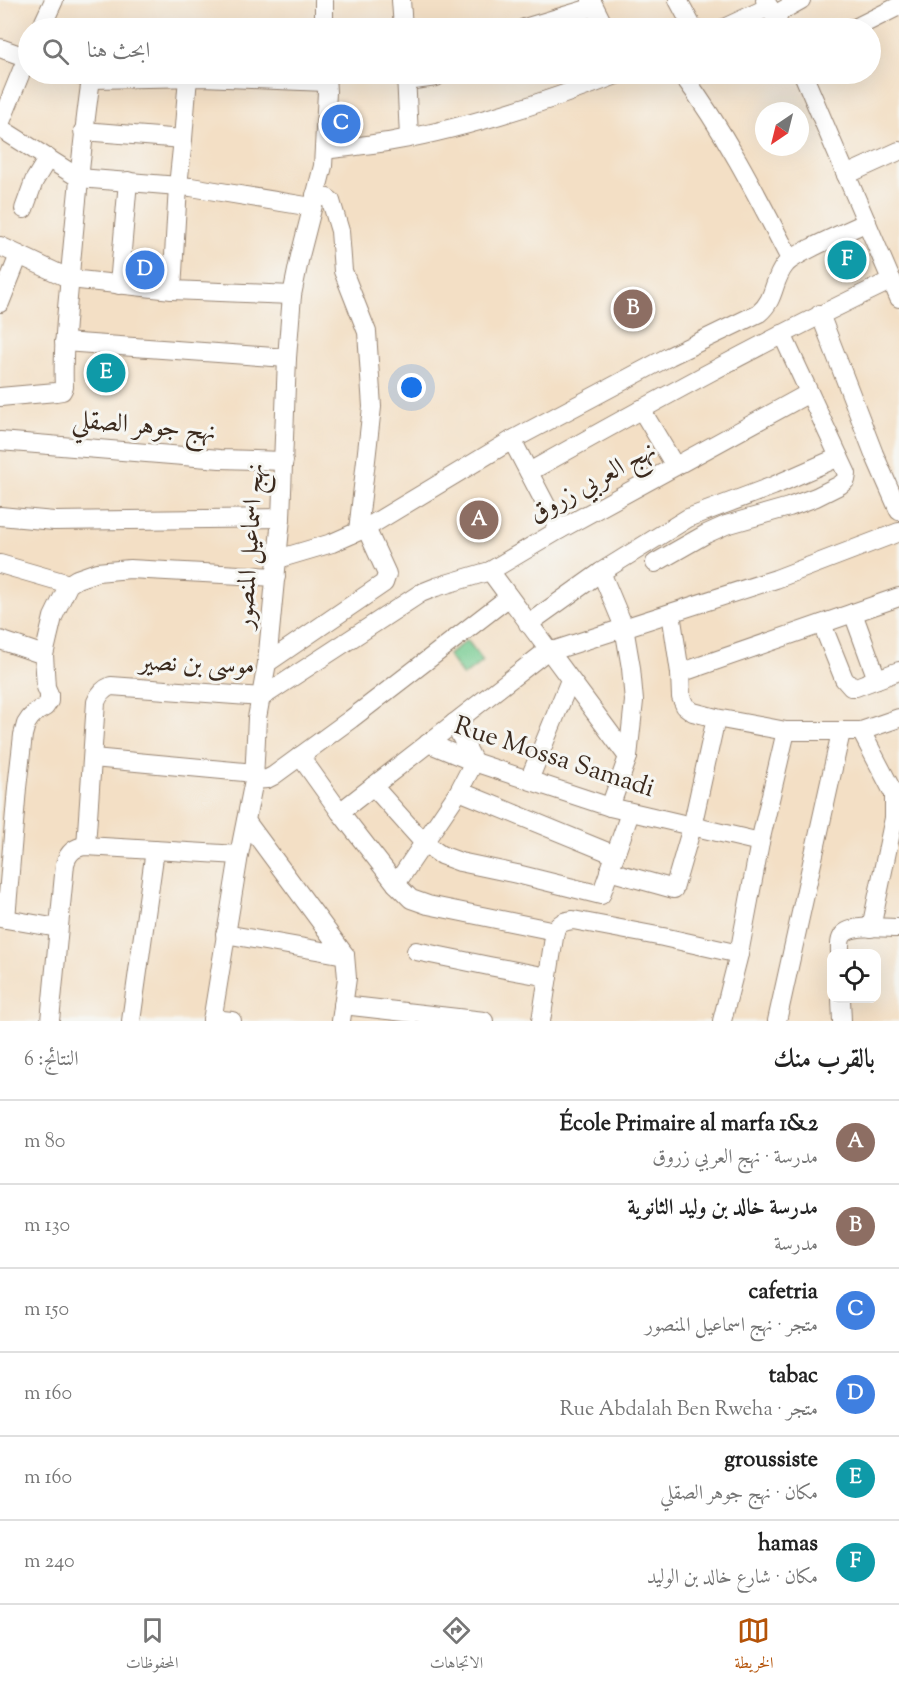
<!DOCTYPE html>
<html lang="ar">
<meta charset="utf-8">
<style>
:root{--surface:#fff;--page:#f6f6f6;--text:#222;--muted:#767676;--line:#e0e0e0;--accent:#b45309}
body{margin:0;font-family:"Sorts Mill Goudy",Amiri,serif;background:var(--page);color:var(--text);direction:rtl}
.controls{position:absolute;right:18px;bottom:18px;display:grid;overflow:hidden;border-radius:12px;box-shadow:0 6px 24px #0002}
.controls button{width:54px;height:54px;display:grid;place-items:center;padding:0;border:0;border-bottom:2px solid var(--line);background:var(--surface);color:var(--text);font:30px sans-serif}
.compass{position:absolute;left:755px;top:102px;width:54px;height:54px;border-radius:50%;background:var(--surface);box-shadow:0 6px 24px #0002;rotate:215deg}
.you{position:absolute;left:412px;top:388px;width:21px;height:21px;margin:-15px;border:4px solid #fff;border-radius:50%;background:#1a73e8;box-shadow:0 0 0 9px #1a73e833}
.badge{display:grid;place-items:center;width:39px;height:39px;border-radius:50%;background:var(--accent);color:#fff;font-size:20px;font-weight:700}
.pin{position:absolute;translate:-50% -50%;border:3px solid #fff;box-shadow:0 2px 6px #0006}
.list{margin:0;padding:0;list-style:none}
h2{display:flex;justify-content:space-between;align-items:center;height:78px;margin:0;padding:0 24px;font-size:26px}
h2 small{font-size:20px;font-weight:400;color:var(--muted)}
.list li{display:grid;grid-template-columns:39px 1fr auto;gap:18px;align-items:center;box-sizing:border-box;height:84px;padding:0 24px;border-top:2px solid var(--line)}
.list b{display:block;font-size:22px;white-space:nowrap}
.list p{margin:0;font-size:20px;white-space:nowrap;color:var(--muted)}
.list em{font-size:20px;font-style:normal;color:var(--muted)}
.icon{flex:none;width:33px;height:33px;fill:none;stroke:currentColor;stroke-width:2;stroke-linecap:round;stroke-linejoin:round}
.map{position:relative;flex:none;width:899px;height:1021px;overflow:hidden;direction:ltr}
.search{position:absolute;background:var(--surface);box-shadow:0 6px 24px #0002;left:18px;right:18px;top:18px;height:66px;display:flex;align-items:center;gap:15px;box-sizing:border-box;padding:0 21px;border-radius:33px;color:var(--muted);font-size:22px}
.sheet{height:582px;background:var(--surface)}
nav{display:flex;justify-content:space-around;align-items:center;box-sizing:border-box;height:84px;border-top:2px solid var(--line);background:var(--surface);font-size:16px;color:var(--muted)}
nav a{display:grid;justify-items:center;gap:3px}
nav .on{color:var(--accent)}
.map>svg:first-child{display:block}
.green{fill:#75cb90;stroke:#587a57;stroke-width:1.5}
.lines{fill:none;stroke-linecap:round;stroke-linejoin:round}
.minor-casing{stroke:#978472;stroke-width:20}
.minor{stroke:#fff;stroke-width:18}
.labels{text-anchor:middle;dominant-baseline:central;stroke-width:6;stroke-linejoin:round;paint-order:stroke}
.street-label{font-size:26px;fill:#3b2a1e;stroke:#f6f6f2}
</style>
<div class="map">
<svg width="899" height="1021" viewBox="0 0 899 1021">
<rect width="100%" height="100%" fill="#f6f6f2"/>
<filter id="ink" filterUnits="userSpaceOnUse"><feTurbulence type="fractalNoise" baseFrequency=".0167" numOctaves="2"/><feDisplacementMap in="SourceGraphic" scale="12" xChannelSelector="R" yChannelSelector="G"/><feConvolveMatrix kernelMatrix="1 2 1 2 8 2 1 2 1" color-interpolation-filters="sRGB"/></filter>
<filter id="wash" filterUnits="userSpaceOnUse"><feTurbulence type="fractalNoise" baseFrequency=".008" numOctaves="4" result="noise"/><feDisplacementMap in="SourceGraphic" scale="24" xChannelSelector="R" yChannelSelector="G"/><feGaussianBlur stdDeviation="1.35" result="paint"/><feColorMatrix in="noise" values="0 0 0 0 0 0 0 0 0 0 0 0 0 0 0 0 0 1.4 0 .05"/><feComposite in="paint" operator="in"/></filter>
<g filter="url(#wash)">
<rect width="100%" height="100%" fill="#f3dfc5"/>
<!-- green -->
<polygon class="green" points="467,640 483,661 463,676 448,655"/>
</g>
<g filter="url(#ink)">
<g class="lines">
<!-- minor casing -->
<g class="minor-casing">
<g id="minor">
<polyline points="324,0 324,28"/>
<polyline points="401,0 403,28"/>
<polyline points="591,0 605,28"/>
<polyline points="678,0 693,28"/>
<polyline points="765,0 781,28"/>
<polyline points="774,15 801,0"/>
<polyline points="41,28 54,0"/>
<polyline points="524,28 594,7"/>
<polyline points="724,28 769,7"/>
<polyline points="855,28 899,6"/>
<polyline points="0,48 28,58"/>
<polyline points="76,74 91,79 203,77 326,82"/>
<polyline points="406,74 409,137"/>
<path d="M682 74C725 132 757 195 790 259"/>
<polyline points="803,74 899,298"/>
<polyline points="407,81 436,77"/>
<polyline points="0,124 28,55"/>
<polyline points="0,128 79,178 191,187 312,207"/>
<polyline points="83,131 183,139 188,77"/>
<path d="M324 150C347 147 370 145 393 141 471 127 546 102 619 74"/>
<polyline points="846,175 899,151"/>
<polyline points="315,195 327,198 331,201 340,231 343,271 367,332 372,407 358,531"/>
<polyline points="24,209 34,181 48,158"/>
<polyline points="0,246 70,279 172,290 292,295"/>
<polyline points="119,285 128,181"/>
<polyline points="172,290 178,186 183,139"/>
<polyline points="0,303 19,255"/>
<polyline points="820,314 874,454 899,511"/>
<polyline points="64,342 287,358"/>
<path d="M0 397 56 392 62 391 64 387C62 346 68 304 71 263 77 201 82 140 91 79"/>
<polyline points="641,409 675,466"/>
<polyline points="512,440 559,530"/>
<polyline points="0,441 220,459 284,461"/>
<path d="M529 472C648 405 768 339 892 280"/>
<polyline points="0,516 54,521 281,518"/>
<path d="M278 559 332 543 366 528 512 440 670 356 759 313C776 299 772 281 785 265 794 253 851 230 867 222"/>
<polyline points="655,563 706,534 726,525 789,507 816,497 840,485 846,480 847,474 782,334"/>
<polyline points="0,564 69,584"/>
<polyline points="490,571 628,757"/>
<polyline points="601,572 624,627 631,668 634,701 628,757 610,807"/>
<polyline points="671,613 680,673 681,697 685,706 693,712 716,718 786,731 861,731 899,718"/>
<polyline points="853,613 877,679"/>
<polyline points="528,624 601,572 688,518 773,486 839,457"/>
<polyline points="822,624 844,679 851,687 856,687 899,671"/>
<polyline points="0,640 44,655"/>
<polyline points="549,652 776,579 899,532"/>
<polyline points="267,663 384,583 387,574 366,528"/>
<polyline points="680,673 899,597"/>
<polyline points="861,731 894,794 894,818 871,928"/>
<polyline points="428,743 474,762 610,807 760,842"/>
<polyline points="300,756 340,812 396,884 411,899 428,905 555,931"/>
<polyline points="93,758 255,773"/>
<polyline points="254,780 267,779 273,776 351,719 509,597"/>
<polyline points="529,780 570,680"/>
<polyline points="373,786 424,843 441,855 460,862 517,874 601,895 630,813"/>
<polyline points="459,791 615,855"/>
<polyline points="340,812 548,650"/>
<polyline points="246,821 345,955 347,978 341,1021"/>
<path d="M86 846 96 702C99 694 103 689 111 686L262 697 421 593 436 587 490 571 559 530 809 393"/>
<polyline points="609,871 674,889 692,827 716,718"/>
<polyline points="396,884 459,791 474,762 454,723"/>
<polyline points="0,918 58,928"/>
<polyline points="6,919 17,788 23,735 26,724 30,718 35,713 45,707 49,701 49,694 46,687 44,655 53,617 69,584 77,579 97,572 130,569 276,577"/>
<polyline points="225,934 345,955"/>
<polyline points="416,951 489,966 548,977"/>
<path d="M840 954C840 948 839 940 843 935 851 924 886 928 899 928"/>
<polyline points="841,999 842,1021"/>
<polyline points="343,1005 484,1021"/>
<polyline points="212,1019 232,1021"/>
<path d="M50 1021 65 864C68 853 74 847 86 846L239 855"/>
<polyline points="131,1021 155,850"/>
<polyline points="212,1021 239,855 254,780 257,718 267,663 281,518 287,358 292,295 300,256 323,166 327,92 326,74"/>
<path d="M541 1021 555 931C559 923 564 921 573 920L663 937 739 954"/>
<polyline points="722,1021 739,954 760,842 786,731"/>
<polyline points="777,1021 841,732"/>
</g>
</g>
<!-- minor -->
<use href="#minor" class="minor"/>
</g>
</g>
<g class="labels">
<!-- street labels -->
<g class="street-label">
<text transform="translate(144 427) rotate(5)">نهج جوهر الصقلي</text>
<text transform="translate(593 483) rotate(-29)">نهج العربي زروق</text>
<text transform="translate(251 546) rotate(-86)">نهج اسماعيل المنصور</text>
<text transform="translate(197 665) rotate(2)">موسى بن نصير</text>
<text transform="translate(554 758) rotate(18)">Rue Mossa Samadi</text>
</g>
</g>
</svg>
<div class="controls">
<button><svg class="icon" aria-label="locate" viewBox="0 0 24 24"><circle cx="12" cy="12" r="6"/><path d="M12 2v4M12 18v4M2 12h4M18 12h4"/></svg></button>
</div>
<svg class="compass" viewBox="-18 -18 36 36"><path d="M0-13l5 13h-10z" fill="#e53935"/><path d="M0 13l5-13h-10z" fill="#767676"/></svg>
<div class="you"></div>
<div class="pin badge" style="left:479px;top:520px;background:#8d6e63">A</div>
<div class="pin badge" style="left:633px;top:309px;background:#8d6e63">B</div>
<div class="pin badge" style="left:341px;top:124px;background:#3f7fe0">C</div>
<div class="pin badge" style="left:145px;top:270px;background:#3f7fe0">D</div>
<div class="pin badge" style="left:106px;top:373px;background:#0f9aa8">E</div>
<div class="pin badge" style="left:847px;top:260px;background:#0f9aa8">F</div>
<div class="search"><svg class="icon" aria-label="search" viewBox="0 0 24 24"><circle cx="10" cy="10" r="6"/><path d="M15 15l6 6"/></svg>ابحث هنا</div>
</div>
<section class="sheet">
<h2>بالقرب منك<small>النتائج: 6</small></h2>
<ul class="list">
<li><span class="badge" style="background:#8d6e63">A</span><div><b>École Primaire al marfa 1&amp;2</b><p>مدرسة · نهج العربي زروق</p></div><em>80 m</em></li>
<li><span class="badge" style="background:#8d6e63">B</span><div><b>مدرسة خالد بن وليد الثانوية</b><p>مدرسة</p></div><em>130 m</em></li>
<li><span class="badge" style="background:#3f7fe0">C</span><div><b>cafetria</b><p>متجر · نهج اسماعيل المنصور</p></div><em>150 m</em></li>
<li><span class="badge" style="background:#3f7fe0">D</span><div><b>tabac</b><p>متجر · Rue Abdalah Ben Rweha</p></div><em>160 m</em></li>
<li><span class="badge" style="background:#0f9aa8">E</span><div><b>groussiste</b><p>مكان · نهج جوهر الصقلي</p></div><em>160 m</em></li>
<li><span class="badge" style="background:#0f9aa8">F</span><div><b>hamas</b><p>مكان · شارع خالد بن الوليد</p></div><em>240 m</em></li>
</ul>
</section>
<nav>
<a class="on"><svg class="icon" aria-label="map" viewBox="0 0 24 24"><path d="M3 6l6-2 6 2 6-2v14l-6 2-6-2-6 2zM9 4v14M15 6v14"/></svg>الخريطة</a>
<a><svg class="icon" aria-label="directions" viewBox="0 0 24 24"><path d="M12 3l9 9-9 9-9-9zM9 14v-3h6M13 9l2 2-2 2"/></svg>الاتجاهات</a>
<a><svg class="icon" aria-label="saved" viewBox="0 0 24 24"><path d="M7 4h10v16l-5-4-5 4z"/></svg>المحفوظات</a>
</nav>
